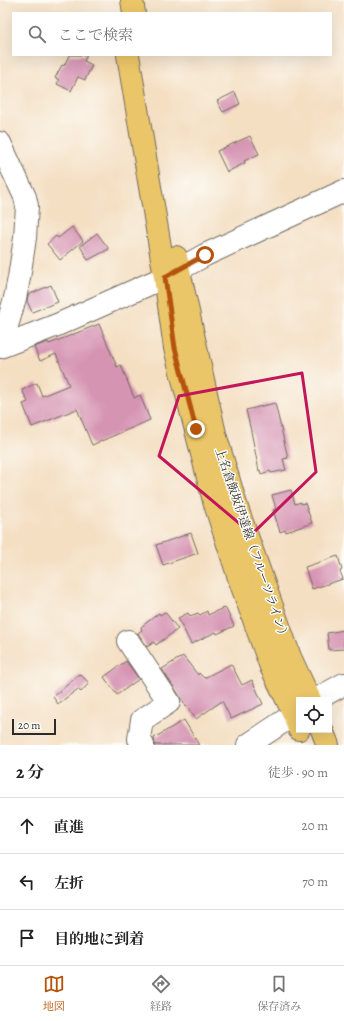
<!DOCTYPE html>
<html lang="ja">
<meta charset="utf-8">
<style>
:root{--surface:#fff;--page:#f6f6f6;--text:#222;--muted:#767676;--line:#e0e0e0;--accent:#b45309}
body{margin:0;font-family:Alegreya,"Noto Serif JP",serif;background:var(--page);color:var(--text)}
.controls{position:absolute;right:12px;bottom:12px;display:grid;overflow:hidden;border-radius:0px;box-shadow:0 4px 16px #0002}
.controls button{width:36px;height:36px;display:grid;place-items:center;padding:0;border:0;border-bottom:1px solid var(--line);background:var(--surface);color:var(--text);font:20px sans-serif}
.scale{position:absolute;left:12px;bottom:10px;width:44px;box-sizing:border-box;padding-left:4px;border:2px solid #2b2b2b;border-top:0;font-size:11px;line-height:14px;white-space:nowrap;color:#2b2b2b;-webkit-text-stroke:3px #fdfcf7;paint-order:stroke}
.stop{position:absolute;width:12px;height:12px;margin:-9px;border:3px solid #b45309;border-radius:50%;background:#fff}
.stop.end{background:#b45309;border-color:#fff;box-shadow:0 1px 4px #0008}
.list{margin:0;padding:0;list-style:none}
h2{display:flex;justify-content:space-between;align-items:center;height:52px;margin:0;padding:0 16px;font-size:17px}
h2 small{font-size:13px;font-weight:400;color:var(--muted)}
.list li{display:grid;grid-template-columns:26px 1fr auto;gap:12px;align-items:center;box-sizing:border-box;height:56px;padding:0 16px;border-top:1px solid var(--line)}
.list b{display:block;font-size:15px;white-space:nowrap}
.list em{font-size:13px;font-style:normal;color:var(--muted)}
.icon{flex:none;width:22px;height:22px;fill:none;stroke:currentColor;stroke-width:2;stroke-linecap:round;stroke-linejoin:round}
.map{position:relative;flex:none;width:344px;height:745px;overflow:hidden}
.search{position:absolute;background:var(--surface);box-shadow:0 4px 16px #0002;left:12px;right:12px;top:12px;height:44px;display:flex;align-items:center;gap:10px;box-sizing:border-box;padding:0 14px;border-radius:0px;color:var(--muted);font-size:15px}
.sheet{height:220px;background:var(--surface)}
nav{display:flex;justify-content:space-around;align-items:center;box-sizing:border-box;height:56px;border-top:1px solid var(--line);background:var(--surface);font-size:11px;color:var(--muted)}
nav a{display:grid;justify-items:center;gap:2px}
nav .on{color:var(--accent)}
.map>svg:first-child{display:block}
.building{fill:#d694b3}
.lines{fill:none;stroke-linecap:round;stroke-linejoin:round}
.minor-casing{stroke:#716a60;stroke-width:24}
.major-casing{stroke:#716a60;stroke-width:24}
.minor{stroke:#fff;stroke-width:22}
.major{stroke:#ebc669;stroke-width:22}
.route{stroke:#b45309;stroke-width:5}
.marked{fill:none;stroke:#c2185b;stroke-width:3;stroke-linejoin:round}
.labels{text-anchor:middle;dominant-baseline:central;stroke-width:3;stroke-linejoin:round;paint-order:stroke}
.street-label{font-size:12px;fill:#2b2b2b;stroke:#fdfcf7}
</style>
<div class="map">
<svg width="344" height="745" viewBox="0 0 344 745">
<rect width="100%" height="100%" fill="#fdfcf7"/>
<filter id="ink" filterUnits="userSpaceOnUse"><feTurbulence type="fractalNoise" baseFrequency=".025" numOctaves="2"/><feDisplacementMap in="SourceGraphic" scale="8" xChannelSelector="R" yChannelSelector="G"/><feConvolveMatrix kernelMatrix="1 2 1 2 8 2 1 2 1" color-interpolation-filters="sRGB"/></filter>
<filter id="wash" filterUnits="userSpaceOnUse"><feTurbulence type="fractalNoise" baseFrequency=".012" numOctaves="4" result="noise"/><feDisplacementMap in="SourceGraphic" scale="16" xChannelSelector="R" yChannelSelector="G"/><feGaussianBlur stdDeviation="0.9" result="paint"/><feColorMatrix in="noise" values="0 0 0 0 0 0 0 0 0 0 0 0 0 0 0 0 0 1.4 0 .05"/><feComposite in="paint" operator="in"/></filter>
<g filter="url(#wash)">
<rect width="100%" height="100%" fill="#f4dfc3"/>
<g id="blocks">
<!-- building -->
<g class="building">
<polygon points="69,55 87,55 84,61 92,65 85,80 78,77 71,91 57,84 59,80 55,78 62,65 64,66"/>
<polygon points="235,92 240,104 223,112 217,101"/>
<polygon points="250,136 259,154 244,161 245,163 227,172 217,151"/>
<polygon points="72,227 83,241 60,260 47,244 56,236 58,238"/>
<polygon points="97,233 109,249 88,260 80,246"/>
<polygon points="51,285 58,302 32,312 27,301 28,295"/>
<polygon points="99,324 117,367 121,365 134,398 140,395 150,420 92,445 77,409 32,427 23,404 28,402 22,390 37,383 42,396 69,385 56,354 40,361 34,347 48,342 49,344"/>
<polygon points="275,403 288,458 283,459 286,470 271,473 270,471 261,474 260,470 259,471 251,431 246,410"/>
<polygon points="291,490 295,504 301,502 301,504 305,503 312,523 286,532 285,530 280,532 273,510 276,509 272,495"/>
<polygon points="191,533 198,553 163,565 156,545"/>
<polygon points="338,556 342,570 340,571 343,579 312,589 305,567"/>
<polygon points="225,607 234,626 217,634 216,632 191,644 178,618 188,613 190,616 198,613 200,615 207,611 208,615"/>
<polygon points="165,612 178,629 156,645 154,642 147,647 138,633 142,630 141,627 159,613 160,615"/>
<polygon points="344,630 344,649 329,650 327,633"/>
<polygon points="183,656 198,675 199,673 204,678 231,664 242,685 252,680 263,704 231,719 222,701 196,719 181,699 179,695 162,669"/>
<polygon points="126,661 139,679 117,695 104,677"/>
<polygon points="80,674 89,683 81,692 78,689 58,704 53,697"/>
<polygon points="184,720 199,745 155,745 154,738"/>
</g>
</g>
</g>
<g filter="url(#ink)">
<use href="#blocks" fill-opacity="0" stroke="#716a60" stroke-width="1"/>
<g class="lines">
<!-- minor casing -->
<g class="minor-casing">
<g id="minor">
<polyline points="0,143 25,197 27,206 25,238 19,278 15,298 7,326 0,343"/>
<polyline points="0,347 57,325 165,277 205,255 344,191"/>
<polyline points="128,641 169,702 142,720 139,739 143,745"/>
<polyline points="315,700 344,684"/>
<polyline points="248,745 299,711"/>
</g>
</g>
<!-- major casing -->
<g class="major-casing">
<g id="major">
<polyline points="132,0 134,13"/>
<polyline points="128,55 165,277 175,348 214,501 240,581 271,667 294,714 299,729"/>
<polyline points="176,257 215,434 237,508 290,657 310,700"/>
<polyline points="322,730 328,745"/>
</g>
</g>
<!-- minor -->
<use href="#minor" class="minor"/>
<!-- major -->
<use href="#major" class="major"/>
</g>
</g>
<g class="lines" filter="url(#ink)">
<!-- route -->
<polyline class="route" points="196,429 175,348 165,277 205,255"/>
</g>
<!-- marked area -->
<path class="marked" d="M302 373 316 472 252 534 159 456 179 396Z"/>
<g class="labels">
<!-- street labels -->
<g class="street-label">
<text transform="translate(252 544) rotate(71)">上名倉飯坂伊達線（フルーツライン）</text>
</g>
</g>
</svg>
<div class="controls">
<button><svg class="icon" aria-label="locate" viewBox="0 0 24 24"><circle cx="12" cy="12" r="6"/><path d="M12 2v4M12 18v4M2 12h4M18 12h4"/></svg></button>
</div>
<div class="scale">20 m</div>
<div class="stop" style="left:205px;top:255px"></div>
<div class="stop end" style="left:196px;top:429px"></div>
<div class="search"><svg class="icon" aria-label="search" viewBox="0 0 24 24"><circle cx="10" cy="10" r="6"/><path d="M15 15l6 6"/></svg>ここで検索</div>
</div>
<section class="sheet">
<h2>2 分<small>徒歩 · 90 m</small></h2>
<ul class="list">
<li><svg class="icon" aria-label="ahead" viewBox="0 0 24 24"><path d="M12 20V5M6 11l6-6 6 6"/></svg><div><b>直進</b></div><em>20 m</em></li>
<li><svg class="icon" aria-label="left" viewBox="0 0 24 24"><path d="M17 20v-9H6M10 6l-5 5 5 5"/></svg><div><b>左折</b></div><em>70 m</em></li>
<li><svg class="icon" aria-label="arrive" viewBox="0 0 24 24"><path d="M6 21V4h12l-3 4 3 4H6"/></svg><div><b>目的地に到着</b></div></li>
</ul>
</section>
<nav>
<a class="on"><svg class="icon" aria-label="map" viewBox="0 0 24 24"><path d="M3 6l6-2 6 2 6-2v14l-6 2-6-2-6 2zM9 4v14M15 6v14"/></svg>地図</a>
<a><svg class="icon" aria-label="directions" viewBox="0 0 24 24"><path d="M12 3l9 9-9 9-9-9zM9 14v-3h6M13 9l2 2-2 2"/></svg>経路</a>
<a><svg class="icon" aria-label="saved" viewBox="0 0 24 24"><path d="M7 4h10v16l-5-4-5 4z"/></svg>保存済み</a>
</nav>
